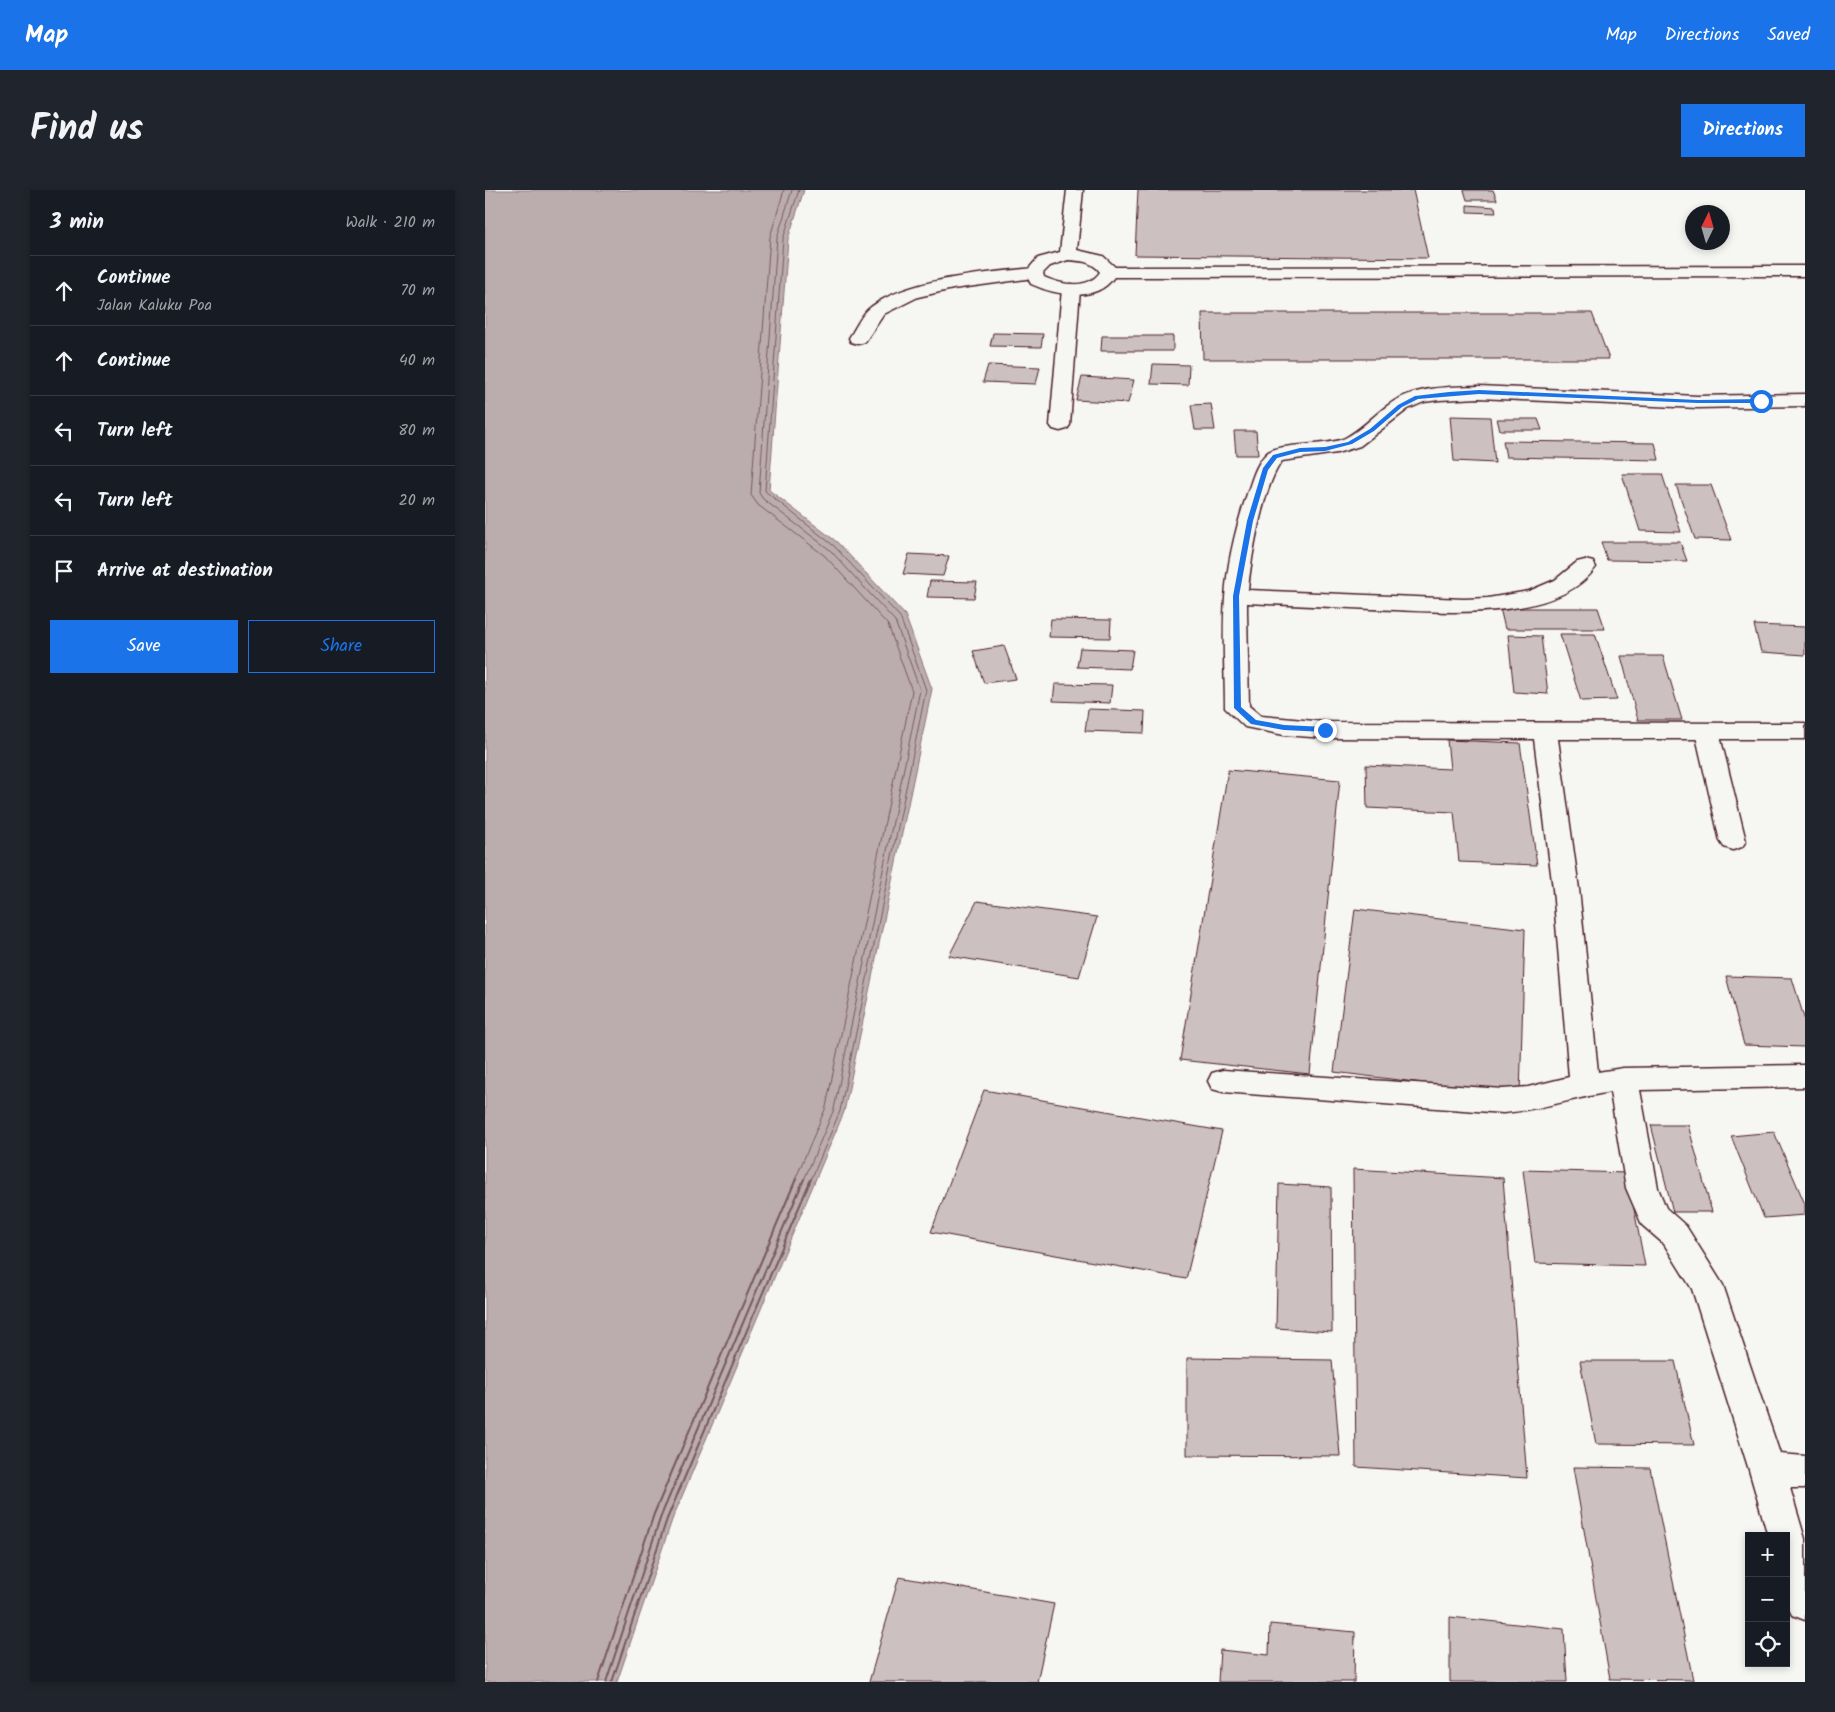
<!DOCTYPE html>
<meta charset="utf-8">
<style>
:root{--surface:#171b24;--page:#20242c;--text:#f1f3f6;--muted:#9ea1a6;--line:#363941;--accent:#1a73e8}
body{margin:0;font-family:Kalam,sans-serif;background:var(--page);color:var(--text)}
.controls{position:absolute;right:15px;bottom:15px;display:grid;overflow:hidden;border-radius:0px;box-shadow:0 2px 8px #0003}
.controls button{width:45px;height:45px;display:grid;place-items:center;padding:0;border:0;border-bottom:1px solid var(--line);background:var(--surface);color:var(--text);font:25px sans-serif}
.compass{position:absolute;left:1200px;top:15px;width:45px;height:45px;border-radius:50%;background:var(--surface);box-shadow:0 2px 8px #0003;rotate:5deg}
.stop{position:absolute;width:15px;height:15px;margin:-11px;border:4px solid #1a73e8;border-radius:50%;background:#fff}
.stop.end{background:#1a73e8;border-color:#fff;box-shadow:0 1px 5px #0008}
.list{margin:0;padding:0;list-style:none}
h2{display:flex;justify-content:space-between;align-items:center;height:65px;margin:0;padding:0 20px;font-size:21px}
h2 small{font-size:16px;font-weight:400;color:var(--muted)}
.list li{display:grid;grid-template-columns:32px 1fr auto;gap:15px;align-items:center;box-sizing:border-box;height:70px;padding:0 20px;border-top:1px solid var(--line)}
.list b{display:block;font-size:19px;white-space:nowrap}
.list p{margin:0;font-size:16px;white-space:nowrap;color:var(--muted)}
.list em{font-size:16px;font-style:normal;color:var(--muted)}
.actions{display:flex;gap:10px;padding:15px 20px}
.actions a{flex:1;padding:11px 0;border:1px solid var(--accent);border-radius:0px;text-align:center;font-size:18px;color:var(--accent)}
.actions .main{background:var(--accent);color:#fff}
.icon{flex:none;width:28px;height:28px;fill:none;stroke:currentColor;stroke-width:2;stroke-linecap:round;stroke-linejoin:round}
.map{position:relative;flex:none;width:1320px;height:1492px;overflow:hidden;border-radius:0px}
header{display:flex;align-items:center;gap:30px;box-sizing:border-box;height:70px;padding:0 25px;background:var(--accent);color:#fff}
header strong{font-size:24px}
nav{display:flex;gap:28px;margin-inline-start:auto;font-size:18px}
.intro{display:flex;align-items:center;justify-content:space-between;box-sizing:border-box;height:120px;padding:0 30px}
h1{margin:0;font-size:35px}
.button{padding:12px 22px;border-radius:0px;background:var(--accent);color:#fff;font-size:18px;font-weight:700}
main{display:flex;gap:30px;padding:0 30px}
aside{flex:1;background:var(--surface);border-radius:0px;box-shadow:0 2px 8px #0003}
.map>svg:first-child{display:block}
.water{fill:#bbadae;stroke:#8e747a}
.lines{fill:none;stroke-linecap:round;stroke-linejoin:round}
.shore-far1{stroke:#77585f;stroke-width:1}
.shore{stroke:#77585f;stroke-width:2}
.building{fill:#ccc1c0;stroke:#4a1f2b}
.lane-casing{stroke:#4a1f2b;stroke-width:3}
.street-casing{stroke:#4a1f2b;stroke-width:3}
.lane{fill:#f6f6f2;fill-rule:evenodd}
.street{fill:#f6f6f2;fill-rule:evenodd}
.route{fill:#1a73e8}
</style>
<header>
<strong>Map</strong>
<nav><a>Map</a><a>Directions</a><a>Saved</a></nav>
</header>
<div class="intro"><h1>Find us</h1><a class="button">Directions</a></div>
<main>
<aside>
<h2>3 min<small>Walk · 210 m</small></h2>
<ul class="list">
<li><svg class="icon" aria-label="ahead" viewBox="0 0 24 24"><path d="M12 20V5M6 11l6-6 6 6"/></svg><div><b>Continue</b><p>Jalan Kaluku Poa</p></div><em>70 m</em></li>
<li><svg class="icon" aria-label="ahead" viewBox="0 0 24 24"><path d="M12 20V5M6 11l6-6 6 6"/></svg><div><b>Continue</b></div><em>40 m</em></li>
<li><svg class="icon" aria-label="left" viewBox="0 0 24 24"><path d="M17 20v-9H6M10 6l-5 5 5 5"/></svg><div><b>Turn left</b></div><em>80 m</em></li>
<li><svg class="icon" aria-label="left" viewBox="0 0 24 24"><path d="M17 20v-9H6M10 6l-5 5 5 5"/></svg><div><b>Turn left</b></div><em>20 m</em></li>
<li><svg class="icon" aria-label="arrive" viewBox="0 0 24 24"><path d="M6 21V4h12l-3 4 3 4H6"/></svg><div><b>Arrive at destination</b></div></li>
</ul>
<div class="actions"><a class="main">Save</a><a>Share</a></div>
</aside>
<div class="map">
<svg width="1320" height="1492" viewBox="0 0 1320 1492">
<rect width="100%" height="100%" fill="#f6f6f2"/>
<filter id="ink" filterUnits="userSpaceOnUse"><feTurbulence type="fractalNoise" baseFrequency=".02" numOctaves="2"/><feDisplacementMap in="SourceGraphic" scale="10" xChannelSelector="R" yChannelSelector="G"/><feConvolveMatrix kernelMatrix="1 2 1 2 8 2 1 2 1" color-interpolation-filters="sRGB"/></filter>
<g filter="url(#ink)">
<!-- water -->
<polygon class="water" points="0,0 319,0 303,49 284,300 352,352 420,425 447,499 359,922 187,1330 132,1492 0,1492"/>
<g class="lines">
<!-- shore-far1 -->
<g class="shore-far1">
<polyline points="299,0 285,47 266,305 273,315 340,366 403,435 427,501 341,917 310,990"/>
<polyline points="307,0 292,48 274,303 278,309 345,360 410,431 435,500 349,919 319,990"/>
<polyline points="314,0 298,49 280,301 349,356 415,427 441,500 355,921 326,990"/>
</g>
<!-- shore -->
<g class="shore">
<polyline points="113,1492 169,1324 311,989"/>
<polyline points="121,1492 176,1326 319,989"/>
<polyline points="127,1492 182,1329 326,989"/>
</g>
</g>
<!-- building -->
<g class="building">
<polygon points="653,0 928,0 943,68 650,65"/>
<polygon points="979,0 1008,0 1012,10 982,10"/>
<polygon points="982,15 1010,17 1011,23 982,22"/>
<polygon points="717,123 1107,123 1124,169 718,169"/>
<polygon points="508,143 558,144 556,157 505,156"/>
<polygon points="617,146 688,146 688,161 616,161"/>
<polygon points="668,174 704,175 703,195 666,194"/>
<polygon points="503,175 555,177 551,194 498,192"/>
<polygon points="597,187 649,190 643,213 591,210"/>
<polygon points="726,214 730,240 710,240 706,215"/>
<polygon points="965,226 1005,227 1010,273 969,271"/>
<polygon points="1012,229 1053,229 1057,240 1015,240"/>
<polygon points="749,241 771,241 773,265 751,265"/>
<polygon points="1018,251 1170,253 1174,270 1021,267"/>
<polygon points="1137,284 1177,284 1196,342 1155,341"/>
<polygon points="1191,295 1226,295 1246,350 1210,349"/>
<polygon points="1116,352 1195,352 1202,371 1122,370"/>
<polygon points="424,364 464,366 458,386 418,384"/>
<polygon points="445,391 492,392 489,408 442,407"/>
<polygon points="1015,418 1113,418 1120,439 1020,439"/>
<polygon points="566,429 626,430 625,448 564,447"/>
<polygon points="1269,435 1320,437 1320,465 1276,462"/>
<polygon points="1075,444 1110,444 1132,510 1096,511"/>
<polygon points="1023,445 1056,446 1063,504 1029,502"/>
<polygon points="519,456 531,489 499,493 488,461"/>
<polygon points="595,458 648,460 645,479 592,477"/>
<polygon points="1136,466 1178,466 1197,530 1153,530"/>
<polygon points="570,494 627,495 625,513 568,511"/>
<polygon points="603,519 660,521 659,543 600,541"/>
<polygon points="962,550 1035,553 1052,675 974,672 969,622 882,618 881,575 965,579"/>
<polygon points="743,580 855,590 825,884 695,870"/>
<polygon points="492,711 612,727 594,787 464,766"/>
<polygon points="870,719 1040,739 1035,905 849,882"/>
<polygon points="1241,786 1307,788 1320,831 1320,857 1259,855"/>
<polygon points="499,900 737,941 701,1089 446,1042"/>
<polygon points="1166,935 1203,935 1227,1022 1188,1022"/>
<polygon points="1289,942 1320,1014 1320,1025 1279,1028 1246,946"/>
<polygon points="868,979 1018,988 1042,1288 871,1277"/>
<polygon points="1038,980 1142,983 1160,1076 1050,1073"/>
<polygon points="794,994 846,997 847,1142 791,1138"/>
<polygon points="702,1168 847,1170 855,1266 702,1265"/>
<polygon points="1095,1171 1190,1171 1209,1255 1111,1254"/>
<polygon points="1088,1277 1165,1278 1208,1490 1125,1489"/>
<polygon points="414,1387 569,1414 552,1492 384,1492"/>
<polygon points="965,1427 1079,1439 1082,1492 965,1492"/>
<polygon points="785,1434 870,1442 869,1492 733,1492 735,1460 784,1465"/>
</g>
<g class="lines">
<!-- lane casing -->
<g class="lane-casing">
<g id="lane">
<path d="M549 78 555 79 558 83 555 87 468 99 433 107 399 124 380 152 373 154 366 152 364 148C371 138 376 124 386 117 424 88 502 83 549 78Z"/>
<polygon points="586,94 592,95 595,99 585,235 582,239 575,241 568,239 565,235 577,99 580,95"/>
<polygon points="1222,534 1231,537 1234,542 1261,651 1257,657 1248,660 1239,657 1235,651 1210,542 1213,537"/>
</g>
</g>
<!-- street casing -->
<g class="street-casing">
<g id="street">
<path d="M582 0H598L592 60 618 66 630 77 1320 76V86L629 87C611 114 570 105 546 94L540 83 553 68 575 62ZM583 70C596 71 607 71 615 82 603 100 577 95 559 87L558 83 565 76Z"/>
<path d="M994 196 1213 206 1320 204V216L1213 218 994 208 954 210 939 212 923 219 875 256 852 263 797 271C778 296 766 368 763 400L979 409 1003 408 1044 401 1070 390 1092 372 1100 370 1108 372 1111 377C1071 435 948 421 887 419 846 417 804 415 762 413V422L764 516 776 526 840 532 1320 533V549H1073L1094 699 1113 882 1138 878 1320 875V897L1155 900 1173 998 1181 1018 1201 1036 1238 1095 1295 1264 1320 1266V1298H1305L1320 1349V1430L1307 1425 1301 1412V1346H1283L1264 1280 1207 1099 1179 1054 1157 1035 1141 998 1125 902C1089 908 1055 920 1018 923L738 902 727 899 723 891 727 883 738 880 1018 899 1043 897 1084 887 1068 699 1049 549 840 548 799 545 760 537 740 518C740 481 737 444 740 408 742 373 751 337 762 304 767 290 771 273 782 263 796 252 842 257 860 248 876 240 888 226 902 216 928 196 963 197 994 196Z"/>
</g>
</g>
<!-- lane -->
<use href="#lane" class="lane"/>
<!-- street -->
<use href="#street" class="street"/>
</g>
</g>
<!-- route -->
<polygon class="route" points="994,200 1213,210 1276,209 1279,211 1276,213 1213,213 994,204 933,209 917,217 889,241 867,254 840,261 815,262 792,268 783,280 768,331 754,406 756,517 771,530 799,535 840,537 844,540 840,542 799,540 766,534 749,518 748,406 762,331 778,278 788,265 815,258 840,257 863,252 885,239 913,215 930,206 964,202"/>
</svg>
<div class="controls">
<button>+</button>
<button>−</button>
<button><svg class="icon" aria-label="locate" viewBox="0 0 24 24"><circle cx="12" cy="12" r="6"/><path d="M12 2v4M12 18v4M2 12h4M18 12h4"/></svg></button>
</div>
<svg class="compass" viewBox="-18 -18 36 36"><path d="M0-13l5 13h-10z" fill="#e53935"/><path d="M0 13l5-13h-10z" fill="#9ea1a6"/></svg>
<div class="stop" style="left:1276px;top:211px"></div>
<div class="stop end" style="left:840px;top:540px"></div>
</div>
</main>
